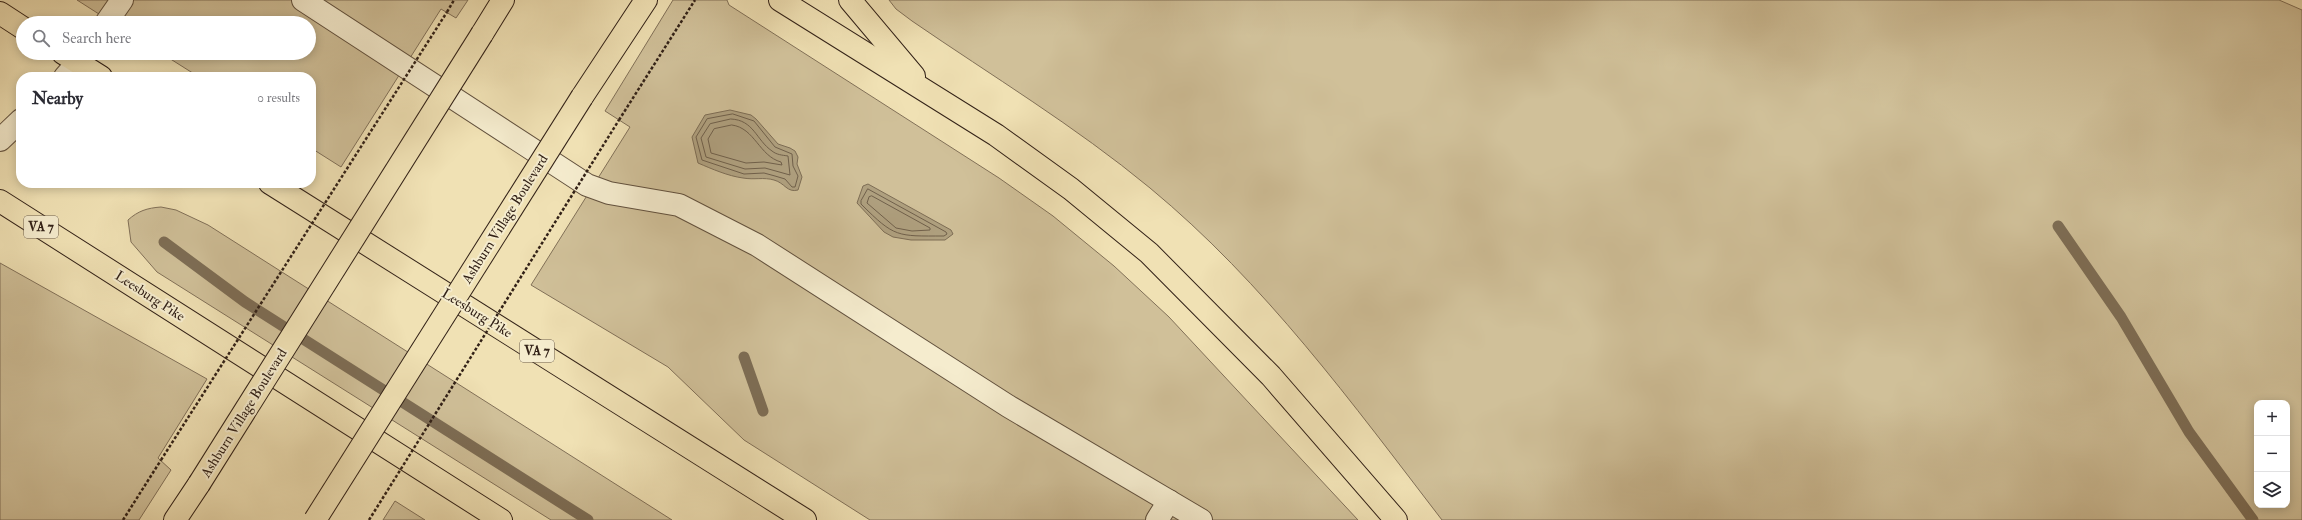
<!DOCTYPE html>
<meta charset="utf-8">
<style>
:root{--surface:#fff;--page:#f7f7f7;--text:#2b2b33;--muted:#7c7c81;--line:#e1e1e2}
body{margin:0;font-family:"IM FELL Double Pica",serif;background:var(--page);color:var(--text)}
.controls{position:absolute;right:12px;bottom:12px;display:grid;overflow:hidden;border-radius:8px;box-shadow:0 2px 10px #0003}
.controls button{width:36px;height:36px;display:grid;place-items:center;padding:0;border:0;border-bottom:1px solid var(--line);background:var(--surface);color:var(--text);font:20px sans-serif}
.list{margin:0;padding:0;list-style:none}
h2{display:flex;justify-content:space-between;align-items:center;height:52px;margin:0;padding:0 16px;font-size:17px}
h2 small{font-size:13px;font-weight:400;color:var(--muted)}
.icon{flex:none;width:22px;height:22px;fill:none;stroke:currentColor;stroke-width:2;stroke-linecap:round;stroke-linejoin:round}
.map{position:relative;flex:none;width:2302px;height:520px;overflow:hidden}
.search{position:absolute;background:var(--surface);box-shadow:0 2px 10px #0003;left:16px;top:16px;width:300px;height:44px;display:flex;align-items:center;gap:10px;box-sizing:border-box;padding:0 14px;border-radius:22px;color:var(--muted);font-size:15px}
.panel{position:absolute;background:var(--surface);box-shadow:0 2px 10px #0003;left:16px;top:72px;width:300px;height:116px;border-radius:16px}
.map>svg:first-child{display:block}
.green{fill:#d0c099;stroke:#817058;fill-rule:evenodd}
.water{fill:#afa07f;stroke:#7d6d55}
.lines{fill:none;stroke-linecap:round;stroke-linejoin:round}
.shore{stroke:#70604b;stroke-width:1}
.stream{stroke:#7d6d55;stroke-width:11}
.minor-casing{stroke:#62513e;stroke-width:24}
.major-casing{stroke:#322117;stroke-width:24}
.highway-casing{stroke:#322117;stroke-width:24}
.path{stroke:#322117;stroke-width:2.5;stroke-dasharray:3 2;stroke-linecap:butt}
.minor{stroke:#f5ecce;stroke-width:22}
.major{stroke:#f0e1b4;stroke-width:22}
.highway{stroke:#f0e1b4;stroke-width:22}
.major-bridge-casing{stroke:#322117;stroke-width:24;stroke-linecap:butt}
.path-bridge{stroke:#322117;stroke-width:2.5;stroke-dasharray:3 2;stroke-linecap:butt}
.major-bridge{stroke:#f0e1b4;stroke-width:22}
.labels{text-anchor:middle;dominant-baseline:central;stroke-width:4;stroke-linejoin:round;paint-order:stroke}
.shield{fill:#f5ecce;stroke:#6c5e4e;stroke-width:1}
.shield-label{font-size:13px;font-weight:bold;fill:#322117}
.street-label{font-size:14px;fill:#322117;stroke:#f5ecce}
</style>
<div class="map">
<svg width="2302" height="520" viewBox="0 0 2302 520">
<rect width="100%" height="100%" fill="#f0e1b4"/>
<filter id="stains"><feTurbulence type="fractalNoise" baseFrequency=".005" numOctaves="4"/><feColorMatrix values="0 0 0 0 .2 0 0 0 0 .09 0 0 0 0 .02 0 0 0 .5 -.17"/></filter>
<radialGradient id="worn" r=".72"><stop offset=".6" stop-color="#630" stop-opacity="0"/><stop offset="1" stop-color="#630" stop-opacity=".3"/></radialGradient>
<!-- green -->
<g class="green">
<polygon points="77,0 468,0 456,18 441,9 341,167 311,148 311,77 199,77 161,53 309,53 309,23 113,23"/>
<polygon points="673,0 727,0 729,5 999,178 1053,216 1114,266 1169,317 1358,520 870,520 744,440 668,367 531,285 630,127 605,111"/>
<path d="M889 0H2279L2302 10V520H1442C1352 403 1265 283 1150 188 1075 126 992 76 912 21L896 9ZM2257 403H2287V505H2257Z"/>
<path d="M161 207 176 210 208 225 672 520H551L157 272 131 242 128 220C138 211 147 208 161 207Z"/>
<polygon points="0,263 207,379 158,458 171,470 139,520 0,520"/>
<polygon points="395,501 425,520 383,520"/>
</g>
<!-- water -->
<g class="water">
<path d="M730 110 751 115 756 119 778 144 790 148 795 151 798 157 797 164 802 177 798 190C787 193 785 183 774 180 764 177 754 180 743 178 728 176 712 169 698 163L692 137 705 115Z"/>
<polygon points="868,184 951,230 953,234 945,240 911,240 893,237 884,232 857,203 863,186"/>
</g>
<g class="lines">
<!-- shore -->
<g class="shore">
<polygon points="733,114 754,121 775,147 792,154 793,166 798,176 795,187 792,187 785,179 775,176 764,173 744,174 702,160 696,137 707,119"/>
<path d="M731 119C754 120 756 140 772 151 777 155 782 155 788 156L790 175 765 168 745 169 706 157 701 138 710 124Z"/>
<path d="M732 125C755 128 759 156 781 162L782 165 764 162 746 163 711 153 708 139 714 129Z"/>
<path d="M868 189 946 232 947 234 944 236C897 236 895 238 861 204V201Z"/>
<polygon points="872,196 930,228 930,230 912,231 896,228 867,203 869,197"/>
</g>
<!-- stream -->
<g class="stream">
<polyline points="2058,226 2121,317 2189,432 2253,520"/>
<polyline points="164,242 245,302 588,520"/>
<polyline points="744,357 763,411"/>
</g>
<!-- minor casing -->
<g class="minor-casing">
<g id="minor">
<polyline points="303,0 587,185 609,193 679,205 757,245 1008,406 1201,520"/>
<polyline points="106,23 122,0"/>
<polyline points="65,77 86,53"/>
<polyline points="0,140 21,120"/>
<polyline points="1157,520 1169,501"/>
</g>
</g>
<!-- major casing -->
<g class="major-casing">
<g id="major">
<polyline points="482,34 503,0"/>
<polyline points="582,97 646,0"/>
<polyline points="175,520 199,484"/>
</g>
</g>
<!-- highway casing -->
<g class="highway-casing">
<g id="highway">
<polyline points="780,0 996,135 1071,189 1149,253 1271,376 1396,520"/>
<polyline points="850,0 914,76"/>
<polyline points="0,13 23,28"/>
<polyline points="63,53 101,77"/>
<polyline points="270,183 805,520"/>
<polyline points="0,201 501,520"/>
</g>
</g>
<!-- path -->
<g class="path">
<polyline points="447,12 454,0"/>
<polyline points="619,120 695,0"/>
<polyline points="123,520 161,460"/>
</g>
<!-- minor -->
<use href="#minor" class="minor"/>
<!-- major -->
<use href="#major" class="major"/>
<!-- highway -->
<use href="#highway" class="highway"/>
<!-- major-bridge casing -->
<g class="major-bridge-casing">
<g id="major-bridge">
<polyline points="199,484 482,34"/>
<polyline points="315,520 582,97"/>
</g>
</g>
<!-- path-bridge -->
<g class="path-bridge">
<polyline points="161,460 447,12"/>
<polyline points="369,520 619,120"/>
</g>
<!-- major-bridge -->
<use href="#major-bridge" class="major-bridge"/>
</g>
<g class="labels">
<!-- shield labels -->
<g class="shield">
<rect x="24" y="216" width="34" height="22" rx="3"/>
<rect x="520" y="340" width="34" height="22" rx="3"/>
</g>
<g class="shield-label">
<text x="41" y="227">VA 7</text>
<text x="537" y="351">VA 7</text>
</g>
<!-- street labels -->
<g class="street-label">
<text transform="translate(505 219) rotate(-58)">Ashburn Village Boulevard</text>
<text transform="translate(150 296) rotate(33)">Leesburg Pike</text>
<text transform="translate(477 313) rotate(32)">Leesburg Pike</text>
<text transform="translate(244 413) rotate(-58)">Ashburn Village Boulevard</text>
</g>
</g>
<rect width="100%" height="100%" filter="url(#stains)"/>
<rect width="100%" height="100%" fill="url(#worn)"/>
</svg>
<div class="controls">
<button>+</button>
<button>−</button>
<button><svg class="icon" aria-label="layers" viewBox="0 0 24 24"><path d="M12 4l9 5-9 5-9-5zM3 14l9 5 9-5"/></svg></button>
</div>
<div class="search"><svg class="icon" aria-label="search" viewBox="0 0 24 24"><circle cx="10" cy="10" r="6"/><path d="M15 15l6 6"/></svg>Search here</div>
<section class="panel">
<h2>Nearby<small>0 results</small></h2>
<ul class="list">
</ul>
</section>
</div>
